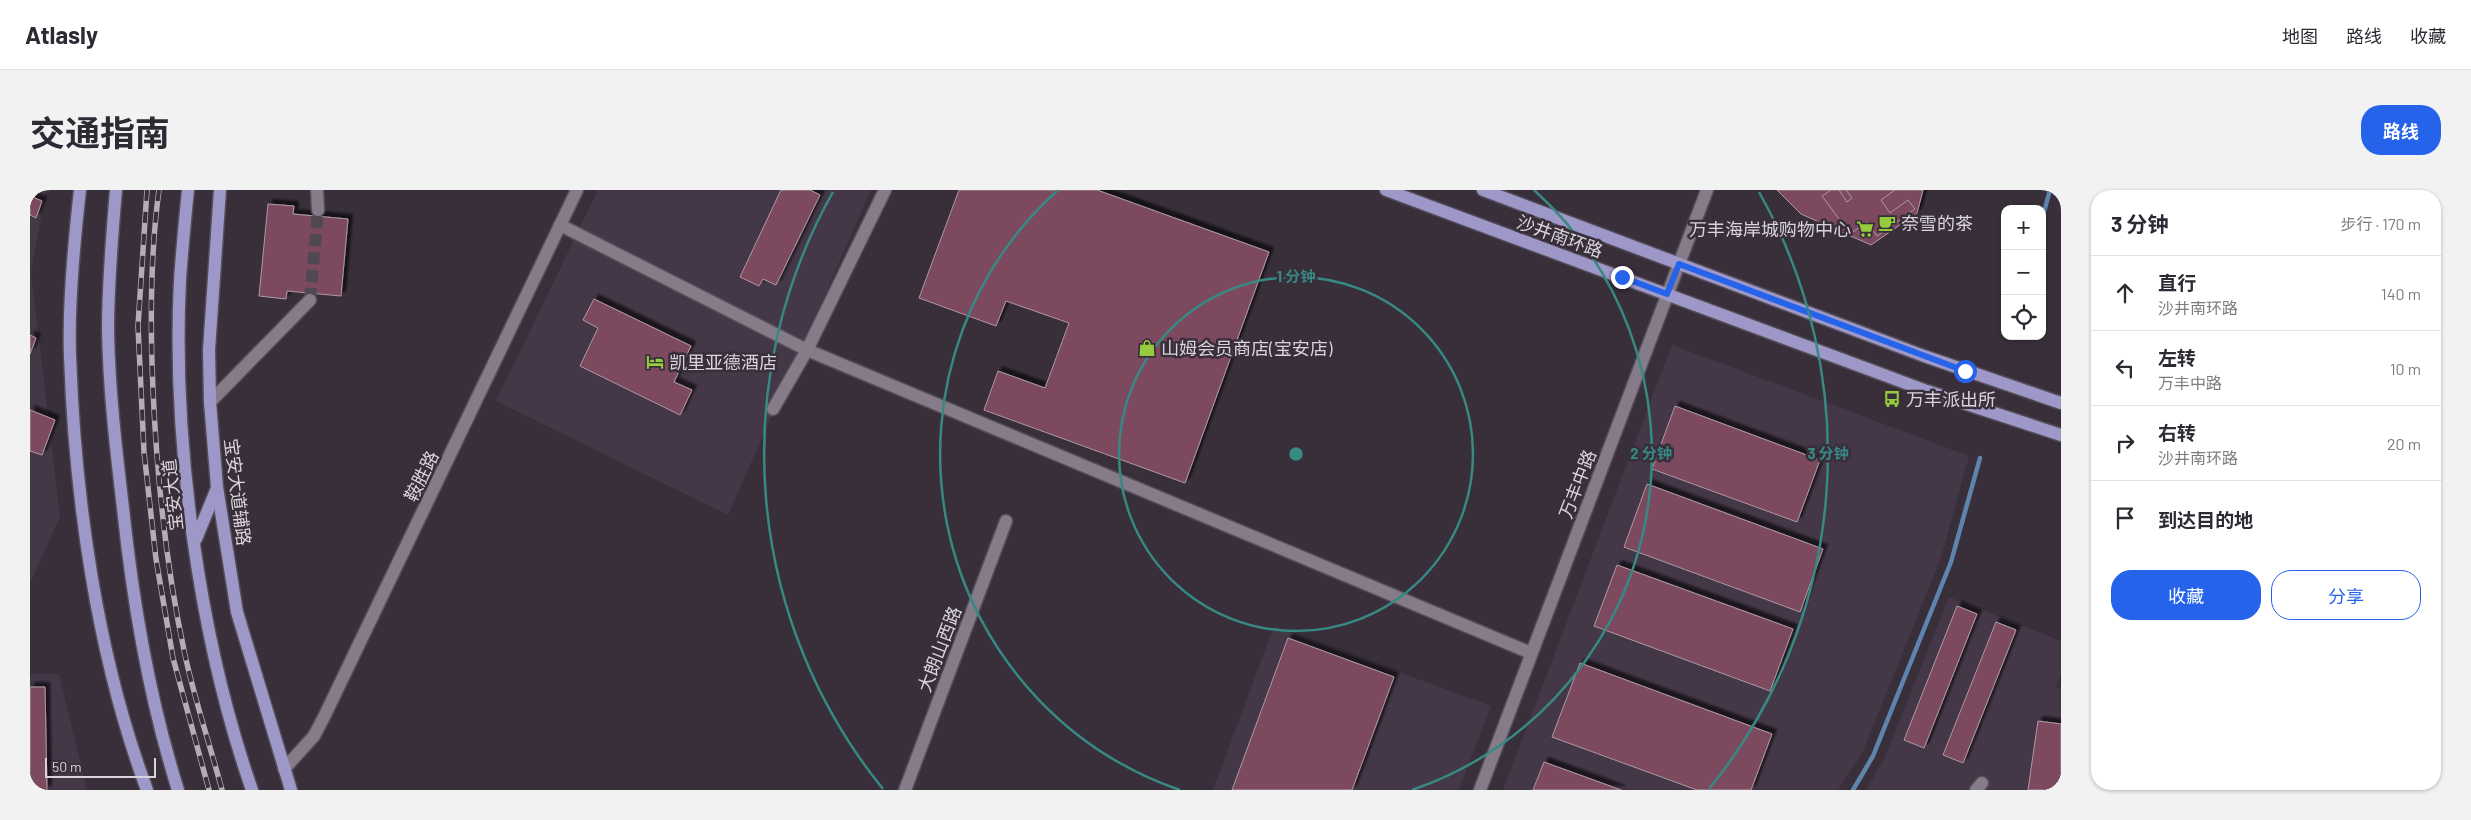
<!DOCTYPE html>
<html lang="zh">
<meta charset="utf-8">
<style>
:root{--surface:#fff;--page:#f2f2f3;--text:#2b2b33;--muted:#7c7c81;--line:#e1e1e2;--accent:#2563eb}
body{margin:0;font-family:Barlow,"Noto Sans SC",sans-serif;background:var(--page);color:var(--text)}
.controls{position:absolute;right:15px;top:15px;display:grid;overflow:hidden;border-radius:10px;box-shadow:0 1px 4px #0004}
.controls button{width:45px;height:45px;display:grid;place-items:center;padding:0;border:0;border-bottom:1px solid var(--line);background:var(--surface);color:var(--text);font:25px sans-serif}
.scale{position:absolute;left:15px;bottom:12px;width:111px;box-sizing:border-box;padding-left:5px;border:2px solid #d9d3db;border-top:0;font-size:14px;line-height:18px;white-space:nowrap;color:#d9d3db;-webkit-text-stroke:4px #382f3b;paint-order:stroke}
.stop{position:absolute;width:15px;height:15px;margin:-11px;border:4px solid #2563eb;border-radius:50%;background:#fff}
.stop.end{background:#2563eb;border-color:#fff;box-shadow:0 1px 5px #0008}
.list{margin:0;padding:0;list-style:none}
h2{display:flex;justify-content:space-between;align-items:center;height:65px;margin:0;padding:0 20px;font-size:21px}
h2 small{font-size:16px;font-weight:400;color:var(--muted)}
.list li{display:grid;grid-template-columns:32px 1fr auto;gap:15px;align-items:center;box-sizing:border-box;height:75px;padding:0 20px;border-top:1px solid var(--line)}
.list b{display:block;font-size:19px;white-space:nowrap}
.list p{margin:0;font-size:16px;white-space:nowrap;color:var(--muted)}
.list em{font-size:16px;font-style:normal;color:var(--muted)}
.actions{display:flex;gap:10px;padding:15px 20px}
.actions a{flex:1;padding:11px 0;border:1px solid var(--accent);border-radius:20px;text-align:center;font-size:18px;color:var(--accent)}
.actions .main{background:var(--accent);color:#fff}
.icon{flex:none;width:28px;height:28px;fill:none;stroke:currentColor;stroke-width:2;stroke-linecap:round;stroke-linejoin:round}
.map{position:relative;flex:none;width:2031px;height:600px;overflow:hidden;border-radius:20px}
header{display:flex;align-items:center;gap:30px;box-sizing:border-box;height:70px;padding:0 25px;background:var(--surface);border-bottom:1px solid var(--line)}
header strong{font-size:24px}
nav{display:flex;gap:28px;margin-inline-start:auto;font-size:18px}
.intro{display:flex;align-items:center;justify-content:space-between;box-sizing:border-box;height:120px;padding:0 30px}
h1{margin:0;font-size:35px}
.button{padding:12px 22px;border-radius:20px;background:var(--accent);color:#fff;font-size:18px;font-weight:700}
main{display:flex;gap:30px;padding:0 30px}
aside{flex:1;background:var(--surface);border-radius:20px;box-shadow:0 1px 4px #0004}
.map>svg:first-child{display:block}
.built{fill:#443748}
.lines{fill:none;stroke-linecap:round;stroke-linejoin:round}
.stream{stroke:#5f83ad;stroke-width:4.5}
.building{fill:#7c485e;stroke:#ad9ba2;filter:url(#shadow)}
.minor-tunnel{stroke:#504853;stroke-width:12;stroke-dasharray:12 6;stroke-linecap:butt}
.minor-casing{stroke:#544c56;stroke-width:15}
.major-casing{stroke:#544c56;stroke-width:15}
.minor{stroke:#867b89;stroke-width:12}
.major{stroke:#9e98c9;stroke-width:12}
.rail-casing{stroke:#b4adb6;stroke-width:5.5}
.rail{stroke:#382f3b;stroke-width:4;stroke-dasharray:11;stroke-linecap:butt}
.route{stroke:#2563eb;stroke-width:6}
.ring{fill:none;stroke:#378984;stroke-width:2.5}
.labels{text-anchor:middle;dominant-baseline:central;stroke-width:5;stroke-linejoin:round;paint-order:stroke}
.poi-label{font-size:18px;fill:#d9d3db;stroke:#382f3b;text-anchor:start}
.street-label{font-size:18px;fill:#d9d3db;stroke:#382f3b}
.centre{fill:#378984;stroke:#382f3b;stroke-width:2.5}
.ring-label{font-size:15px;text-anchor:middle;font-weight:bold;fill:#378984;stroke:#382f3b;stroke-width:5;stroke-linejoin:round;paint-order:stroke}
</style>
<header>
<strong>Atlasly</strong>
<nav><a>地图</a><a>路线</a><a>收藏</a></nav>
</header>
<div class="intro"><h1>交通指南</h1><a class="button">路线</a></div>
<main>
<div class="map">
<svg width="2031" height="600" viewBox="0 0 2031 600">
<defs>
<filter id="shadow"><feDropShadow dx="4.5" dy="-4.5" stdDeviation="1" flood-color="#0009"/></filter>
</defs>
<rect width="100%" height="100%" fill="#382f3b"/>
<!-- built -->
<g class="built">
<polygon points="0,0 16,0 1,82 30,327 0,393"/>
<polygon points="568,0 841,0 698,325 466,211"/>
<polygon points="1642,155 1939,266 1911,368 1833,561 1808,600 1473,600"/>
<polygon points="1919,407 2031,451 2031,485 2026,497 2031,498 2031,600 1836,600 1853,571"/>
<polygon points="1244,436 1461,516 1429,600 1183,600"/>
<polygon points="0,484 29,484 57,600 0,600"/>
</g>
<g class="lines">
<!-- stream -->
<g class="stream">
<polyline points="2012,29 2020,0"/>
<polyline points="1823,600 1843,566 1921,372 1950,268"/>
</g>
</g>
<!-- building -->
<g class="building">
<polygon points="751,0 780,0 790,5 746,95 733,89 729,96 710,87"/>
<polygon points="929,0 1067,0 1239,62 1155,293 954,220 968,181 1015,198 1039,133 976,111 966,136 889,108"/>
<polygon points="1747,0 1893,0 1887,23 1841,55 1771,24"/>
<polygon points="1801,0 1809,0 1817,12 1822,8 1816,0 1865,0 1851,10 1860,23 1878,10 1885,19 1847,46 1837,32 1820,44 1792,6"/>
<polygon points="0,6 12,11 6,28 0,25"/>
<polygon points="238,14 264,16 263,24 318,29 311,106 257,101 256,109 229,106"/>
<polygon points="564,109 661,156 644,192 662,200 650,225 550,176 568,138 553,130"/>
<polygon points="0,145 6,148 0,164"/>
<polygon points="1645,216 1790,270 1767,332 1622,279"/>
<polygon points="0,220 25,230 12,265 0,261"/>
<polygon points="1617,294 1793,359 1770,422 1594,357"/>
<polygon points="1587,375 1763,439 1740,501 1564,436"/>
<polygon points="1927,416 1947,424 1894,558 1874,550"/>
<polygon points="1966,432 1986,440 1933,573 1913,565"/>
<polygon points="1258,448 1364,487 1322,600 1202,600"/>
<polygon points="1550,473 1742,544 1721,600 1667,600 1522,547"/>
<polygon points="0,497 15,497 17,600 0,600"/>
<polygon points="2008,531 2031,534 2031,600 1998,600"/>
<polygon points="1514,572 1591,600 1503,600"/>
</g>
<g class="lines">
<!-- minor-tunnel -->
<polyline class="minor-tunnel" points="280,110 288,20"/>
<!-- minor casing -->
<g class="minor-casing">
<g id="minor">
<polyline points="287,0 288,20"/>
<polyline points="530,35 777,160 1501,463"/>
<polyline points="180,212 280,110"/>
<polyline points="743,219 777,160 855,0"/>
<polyline points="254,579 284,546 295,525 547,0"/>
<polyline points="875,600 976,331"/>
<polyline points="1450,600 1677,0"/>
<polyline points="1946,600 1952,593"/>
</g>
</g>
<!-- major casing -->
<g class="major-casing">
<g id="major">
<path d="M50 0C44 53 38 113 40 166 45 309 67 466 117 600"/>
<path d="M86 0C82 46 78 93 78 140 79 200 86 259 93 318 103 414 119 508 148 600"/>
<path d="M158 0C155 30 152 60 150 90 142 251 169 448 222 600"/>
<polyline points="190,0 179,160 180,212 187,297 207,422 261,600"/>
<polyline points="1356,0 1897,201 2031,245"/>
<polyline points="1453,0 1894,166 2031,213"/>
<polyline points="166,349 187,298"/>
</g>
</g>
<!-- minor -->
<use href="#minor" class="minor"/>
<!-- major -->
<use href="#major" class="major"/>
<!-- rail casing -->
<g class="rail-casing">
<g id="rail">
<polyline points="117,0 108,136 114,262 126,369 143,468 179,600"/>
<path d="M129 0C120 66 120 133 123 200 127 288 136 378 155 465 165 511 180 555 192 600"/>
</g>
</g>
<!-- rail -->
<use href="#rail" class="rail"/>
</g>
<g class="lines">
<!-- route -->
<polyline class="route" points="1592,87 1637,104 1649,74 1935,181"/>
</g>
<!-- distance rings -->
<g class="ring">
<circle cx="1266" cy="264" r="177"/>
<path d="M1150 600A355 355 0 0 1 1028 0M1504 0A355 355 0 0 1 1382 600"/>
<path d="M853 599A532 532 0 0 1 803 2M1729 2A532 532 0 0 1 1679 599"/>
</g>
<!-- icons -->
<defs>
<g id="cafe-bare" transform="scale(1.35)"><path d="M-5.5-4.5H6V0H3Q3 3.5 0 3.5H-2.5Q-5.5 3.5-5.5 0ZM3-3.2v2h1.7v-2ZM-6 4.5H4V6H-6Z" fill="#95cc3b" stroke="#382f3b" stroke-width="2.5" paint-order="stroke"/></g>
<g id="supermarket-bare" transform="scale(1.35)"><path d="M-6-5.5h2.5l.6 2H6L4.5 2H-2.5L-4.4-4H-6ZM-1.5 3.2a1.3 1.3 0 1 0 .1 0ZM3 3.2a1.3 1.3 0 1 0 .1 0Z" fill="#95cc3b" stroke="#382f3b" stroke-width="2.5" paint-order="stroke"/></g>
<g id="shop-bare" transform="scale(1.35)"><path d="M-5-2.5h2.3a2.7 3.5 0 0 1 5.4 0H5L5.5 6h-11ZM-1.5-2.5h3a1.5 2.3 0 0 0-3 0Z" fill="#95cc3b" stroke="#382f3b" stroke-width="2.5" paint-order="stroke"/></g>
<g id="hotel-bare" transform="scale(1.35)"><path d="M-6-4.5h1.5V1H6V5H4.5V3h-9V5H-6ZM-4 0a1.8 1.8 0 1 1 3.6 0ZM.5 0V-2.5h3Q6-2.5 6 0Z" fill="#95cc3b" stroke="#382f3b" stroke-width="2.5" paint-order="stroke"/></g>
<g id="bus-bare" transform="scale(1.35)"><path d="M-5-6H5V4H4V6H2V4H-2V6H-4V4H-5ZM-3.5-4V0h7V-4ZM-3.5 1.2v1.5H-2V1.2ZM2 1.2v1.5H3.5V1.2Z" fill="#95cc3b" stroke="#382f3b" stroke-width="2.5" paint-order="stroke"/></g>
</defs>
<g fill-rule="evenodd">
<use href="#cafe-bare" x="1857" y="33"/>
<use href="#supermarket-bare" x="1835" y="39"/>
<use href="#shop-bare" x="1117" y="158"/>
<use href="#hotel-bare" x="625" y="172"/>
<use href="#bus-bare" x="1862" y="209"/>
</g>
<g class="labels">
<!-- poi labels -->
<g class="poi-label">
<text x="1871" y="33">奈雪的茶</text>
<text x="1821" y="39" text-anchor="end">万丰海岸城购物中心</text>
<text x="1131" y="158">山姆会员商店(宝安店)</text>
<text x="639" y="172">凯里亚德酒店</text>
<text x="1876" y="209">万丰派出所</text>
</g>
<!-- street labels -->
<g class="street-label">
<text transform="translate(1530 46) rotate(20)">沙井南环路</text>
<text transform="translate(391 286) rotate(-64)">鞍胜路</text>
<text transform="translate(1547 294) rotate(-69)">万丰中路</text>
<text transform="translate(208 302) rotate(83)">宝安大道辅路</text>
<text transform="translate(142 305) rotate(-96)">宝安大道</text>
<text transform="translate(909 459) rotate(-69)">大朗山西路</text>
</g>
</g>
<circle cx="1266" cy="264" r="8" class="centre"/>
<g class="ring-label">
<text x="1266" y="92">1 分钟</text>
<text x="1621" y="269">2 分钟</text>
<text x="1798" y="269">3 分钟</text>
</g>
</svg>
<div class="controls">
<button>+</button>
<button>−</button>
<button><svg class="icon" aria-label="locate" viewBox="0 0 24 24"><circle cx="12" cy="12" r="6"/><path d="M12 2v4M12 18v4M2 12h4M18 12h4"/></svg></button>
</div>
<div class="scale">50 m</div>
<div class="stop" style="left:1935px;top:181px"></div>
<div class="stop end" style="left:1592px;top:87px"></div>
</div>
<aside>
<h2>3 分钟<small>步行 · 170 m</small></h2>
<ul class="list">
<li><svg class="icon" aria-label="ahead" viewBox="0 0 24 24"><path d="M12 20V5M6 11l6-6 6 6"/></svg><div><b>直行</b><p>沙井南环路</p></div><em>140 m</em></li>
<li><svg class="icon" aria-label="left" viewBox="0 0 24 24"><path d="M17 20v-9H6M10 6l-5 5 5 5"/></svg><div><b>左转</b><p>万丰中路</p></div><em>10 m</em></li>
<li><svg class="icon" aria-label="right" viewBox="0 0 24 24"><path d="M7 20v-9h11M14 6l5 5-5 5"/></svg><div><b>右转</b><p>沙井南环路</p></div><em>20 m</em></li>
<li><svg class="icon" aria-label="arrive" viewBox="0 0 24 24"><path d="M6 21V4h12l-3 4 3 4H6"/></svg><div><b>到达目的地</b></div></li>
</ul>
<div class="actions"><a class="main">收藏</a><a>分享</a></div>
</aside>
</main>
